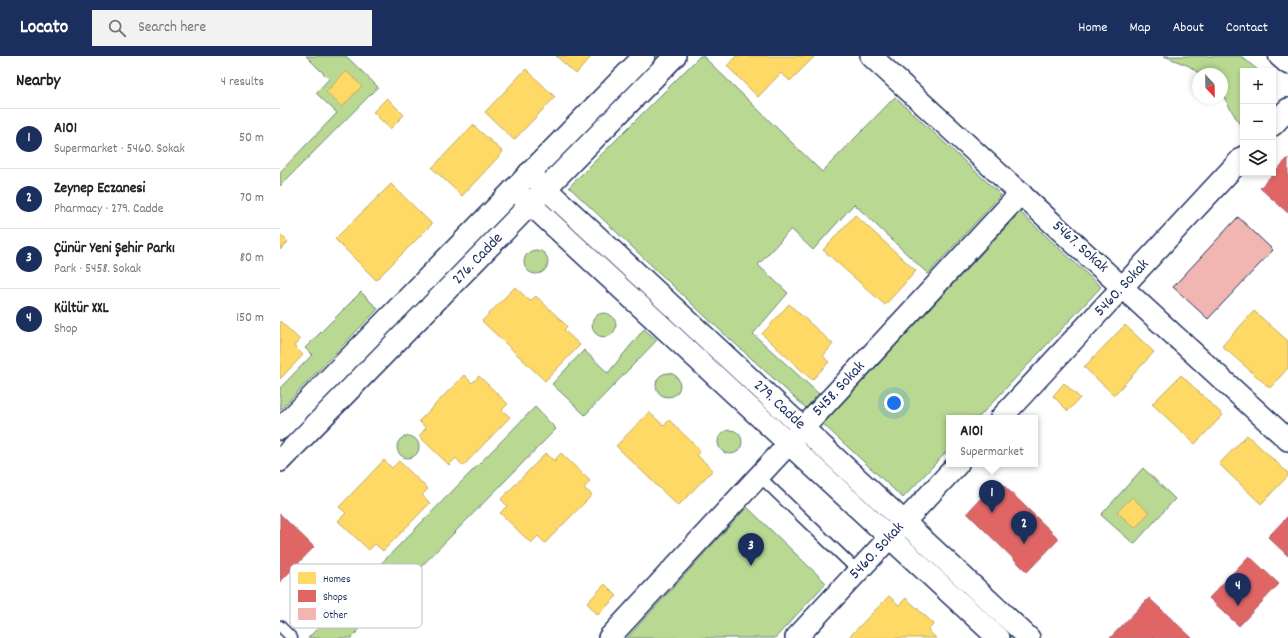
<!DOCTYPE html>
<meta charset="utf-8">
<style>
:root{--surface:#fff;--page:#f2f2f2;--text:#222;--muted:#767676;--line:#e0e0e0;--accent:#1b2f5e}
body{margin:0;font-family:Dekko,sans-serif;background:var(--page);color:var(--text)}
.controls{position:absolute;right:12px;top:12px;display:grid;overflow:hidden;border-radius:0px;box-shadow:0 2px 6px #0003}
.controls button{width:36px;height:36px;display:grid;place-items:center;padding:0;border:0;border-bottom:1px solid var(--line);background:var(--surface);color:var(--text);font:20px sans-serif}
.compass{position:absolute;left:912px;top:12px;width:36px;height:36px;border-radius:50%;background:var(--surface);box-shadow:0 2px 6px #0003;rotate:158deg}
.you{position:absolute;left:614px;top:347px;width:14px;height:14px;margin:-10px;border:3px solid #fff;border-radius:50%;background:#1a73e8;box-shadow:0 0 0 6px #1a73e833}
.badge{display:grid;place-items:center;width:26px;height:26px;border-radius:50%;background:var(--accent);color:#fff;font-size:13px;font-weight:700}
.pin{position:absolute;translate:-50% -33px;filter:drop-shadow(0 1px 2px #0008)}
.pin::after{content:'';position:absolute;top:21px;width:14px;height:12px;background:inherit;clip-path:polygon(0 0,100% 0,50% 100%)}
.popup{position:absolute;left:666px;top:359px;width:92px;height:52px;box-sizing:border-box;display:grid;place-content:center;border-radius:0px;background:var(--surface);filter:drop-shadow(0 1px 3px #0005);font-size:13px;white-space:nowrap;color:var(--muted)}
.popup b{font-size:15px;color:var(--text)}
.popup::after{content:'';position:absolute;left:50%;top:100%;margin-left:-8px;border:8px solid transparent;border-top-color:var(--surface)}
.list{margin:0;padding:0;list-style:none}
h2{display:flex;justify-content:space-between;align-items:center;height:52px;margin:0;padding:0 16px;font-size:17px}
h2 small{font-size:13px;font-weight:400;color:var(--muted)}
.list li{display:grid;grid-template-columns:26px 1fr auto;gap:12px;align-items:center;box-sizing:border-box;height:60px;padding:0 16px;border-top:1px solid var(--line)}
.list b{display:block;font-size:15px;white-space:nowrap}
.list p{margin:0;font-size:13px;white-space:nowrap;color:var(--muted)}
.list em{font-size:13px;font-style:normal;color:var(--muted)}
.icon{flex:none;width:22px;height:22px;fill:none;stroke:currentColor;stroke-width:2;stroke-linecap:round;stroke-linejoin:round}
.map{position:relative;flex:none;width:1008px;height:582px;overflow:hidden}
header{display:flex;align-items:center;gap:24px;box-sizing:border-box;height:56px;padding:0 20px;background:var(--accent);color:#fff}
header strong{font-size:19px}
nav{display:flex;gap:22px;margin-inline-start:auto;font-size:14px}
.search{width:280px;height:36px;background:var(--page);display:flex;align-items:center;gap:10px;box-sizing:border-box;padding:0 14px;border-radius:0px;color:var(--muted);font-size:15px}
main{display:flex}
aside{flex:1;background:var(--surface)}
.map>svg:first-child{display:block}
.green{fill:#b9d992;stroke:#6a8478}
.homes{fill:#ffd966;stroke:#bba664}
.shops{fill:#e06666;stroke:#a55664}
.building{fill:#f2b6b2;stroke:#1b2f5e}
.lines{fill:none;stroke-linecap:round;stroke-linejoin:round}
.service-casing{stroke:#1b2f5e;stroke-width:13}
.minor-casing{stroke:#1b2f5e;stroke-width:24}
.tertiary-casing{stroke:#1b2f5e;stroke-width:25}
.service{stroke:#fff;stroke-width:10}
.minor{stroke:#fff;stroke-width:21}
.tertiary{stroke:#fff;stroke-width:22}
.labels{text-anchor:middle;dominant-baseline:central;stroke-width:4;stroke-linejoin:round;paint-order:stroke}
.street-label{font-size:16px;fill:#1b2f5e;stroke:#fff}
.key{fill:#fff;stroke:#bbc1cf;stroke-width:1}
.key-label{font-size:11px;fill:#1b2f5e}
</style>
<header>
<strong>Locato</strong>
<div class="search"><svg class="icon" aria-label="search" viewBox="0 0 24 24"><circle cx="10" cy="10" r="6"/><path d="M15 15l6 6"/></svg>Search here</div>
<nav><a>Home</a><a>Map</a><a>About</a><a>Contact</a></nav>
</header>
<main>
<aside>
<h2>Nearby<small>4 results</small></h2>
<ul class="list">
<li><span class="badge">1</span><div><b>A101</b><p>Supermarket · 5460. Sokak</p></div><em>50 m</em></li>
<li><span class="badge">2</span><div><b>Zeynep Eczanesi</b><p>Pharmacy · 279. Cadde</p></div><em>70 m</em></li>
<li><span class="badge">3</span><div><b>Çünür Yeni Şehir Parkı</b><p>Park · 5458. Sokak</p></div><em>80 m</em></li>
<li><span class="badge">4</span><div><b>Kültür XXL</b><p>Shop</p></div><em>150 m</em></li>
</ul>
</aside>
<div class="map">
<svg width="1008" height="582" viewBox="0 0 1008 582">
<rect width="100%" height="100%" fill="#fff"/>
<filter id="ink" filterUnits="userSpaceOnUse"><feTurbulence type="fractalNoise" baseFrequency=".025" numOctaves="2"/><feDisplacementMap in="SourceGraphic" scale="8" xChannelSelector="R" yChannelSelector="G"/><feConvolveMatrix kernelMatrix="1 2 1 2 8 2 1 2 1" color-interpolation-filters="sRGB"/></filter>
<g filter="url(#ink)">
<!-- green -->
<g class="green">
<polygon points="26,0 66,0 98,31 0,130 0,116 57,57 36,37 49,23"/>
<polygon points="376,0 382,0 267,119 263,116"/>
<polygon points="420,0 423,0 542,116 615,41 721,139 648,218 574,148 533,194 511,173 478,209 508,237 473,278 539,338 526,352 428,263 289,131"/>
<polygon points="884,0 961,0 979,15 963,15 963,74 942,38 942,18 920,18 909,10"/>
<polygon points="231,147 235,150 0,392 0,385"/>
<polygon points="740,156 821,231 698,362 669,362 669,393 623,442 543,368"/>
<circle cx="256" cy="206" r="12"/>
<polygon points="81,236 98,253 0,354 0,332 32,299 25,292"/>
<circle cx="324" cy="269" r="12"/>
<polygon points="364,273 377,284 305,359 272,328 304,294 328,317"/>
<circle cx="388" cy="329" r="12"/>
<polygon points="255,351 276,373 71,582 28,582"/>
<circle cx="450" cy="386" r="12"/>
<circle cx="128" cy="391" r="11"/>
<polygon points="863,412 895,443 854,488 821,459"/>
<polygon points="467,451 546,527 495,582 347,582"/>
</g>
<!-- homes -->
<g class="homes">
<polygon points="276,0 312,0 296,18"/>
<polygon points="456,0 535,0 510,25 501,17 478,41 447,10"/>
<polygon points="246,13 275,41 234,84 205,56"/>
<polygon points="66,15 82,30 62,51 46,36"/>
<polygon points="107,42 124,59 110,73 93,56"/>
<polygon points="193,69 223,96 182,140 152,112"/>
<polygon points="111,128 152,168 96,224 55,183"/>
<polygon points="575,159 636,215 605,249 543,194"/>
<polygon points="0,178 8,186 0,194"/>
<polygon points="235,231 250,245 256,240 287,270 284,274 300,289 265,325 202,265"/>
<polygon points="509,248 553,288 543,300 549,306 532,324 482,278"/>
<polygon points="974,255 1008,285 1008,312 990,332 942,290"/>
<polygon points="0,265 20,284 14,290 23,299 0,323"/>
<polygon points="845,269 874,296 834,339 804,311"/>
<polygon points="184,319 192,327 199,320 228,348 222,354 230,361 183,410 176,402 169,409 139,380 146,372 139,365"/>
<polygon points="901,319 943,359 915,388 872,348"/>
<polygon points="784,327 800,342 788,355 773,340"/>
<polygon points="369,356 384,370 389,364 421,395 417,399 433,414 398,450 336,390"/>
<polygon points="967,379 1008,417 1008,420 981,448 939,408"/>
<polygon points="266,397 274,405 281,397 310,425 304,432 312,439 265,487 258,480 251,487 220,457 227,450 221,443"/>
<polygon points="104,404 112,412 119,405 148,433 142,439 150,447 103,495 95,488 89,494 58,465 66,457 59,451"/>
<polygon points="852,441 869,457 855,472 837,456"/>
<polygon points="325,528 337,540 318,559 307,547"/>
<polygon points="609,540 619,549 626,542 654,568 648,574 656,582 568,582"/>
</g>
<!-- shops -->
<g class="shops">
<polygon points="1008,102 1008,157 980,132"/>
<polygon points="718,424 779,483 747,516 687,457"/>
<polygon points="0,458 34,491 0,526"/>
<polygon points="1008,460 1008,500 988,481"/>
<polygon points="969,500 999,528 959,570 929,542"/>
<polygon points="869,542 912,582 830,582"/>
</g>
<!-- building -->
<polygon class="building" points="958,161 993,194 928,263 893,231"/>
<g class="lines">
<!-- service casing -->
<g class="service-casing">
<g id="service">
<polyline points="479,420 578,515"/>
<polyline points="0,570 12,582"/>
</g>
</g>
<!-- minor casing -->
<g class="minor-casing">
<g id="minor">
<polyline points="591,0 1008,384"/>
<polyline points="993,69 1008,53"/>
<polyline points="249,117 749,582"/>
<polyline points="234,133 718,582"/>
<polyline points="721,362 963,101"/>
<polyline points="0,373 364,0"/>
<polyline points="0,405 395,0"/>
<polyline points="329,582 741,137"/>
<polyline points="516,582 678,408"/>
</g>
</g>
<!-- tertiary casing -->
<g class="tertiary-casing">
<polyline id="tertiary" points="1000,0 1008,7"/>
</g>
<!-- service -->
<use href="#service" class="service"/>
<!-- minor -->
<use href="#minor" class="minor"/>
<!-- tertiary -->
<use href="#tertiary" class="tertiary"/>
</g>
</g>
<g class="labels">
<!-- street labels -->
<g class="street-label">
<text transform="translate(800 191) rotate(42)">5467. Sokak</text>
<text transform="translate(198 203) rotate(-46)">276. Cadde</text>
<text transform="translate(842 232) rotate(-47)">5460. Sokak</text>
<text transform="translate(559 333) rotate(-47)">5458. Sokak</text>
<text transform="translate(499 349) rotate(43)">279. Cadde</text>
<text transform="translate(597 495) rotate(-47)">5460. Sokak</text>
</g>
</g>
<!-- legend -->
<rect x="10" y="508" width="132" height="64" rx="6" class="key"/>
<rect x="18" y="516" width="18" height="12" fill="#ffd966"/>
<rect x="18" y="534" width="18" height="12" fill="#e06666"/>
<rect x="18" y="552" width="18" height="12" fill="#f2b6b2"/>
<g class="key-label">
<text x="43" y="526">Homes</text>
<text x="43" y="544">Shops</text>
<text x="43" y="562">Other</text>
</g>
</svg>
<div class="controls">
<button>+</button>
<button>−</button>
<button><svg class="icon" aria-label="layers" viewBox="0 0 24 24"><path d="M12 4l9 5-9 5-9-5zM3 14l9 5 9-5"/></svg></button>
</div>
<svg class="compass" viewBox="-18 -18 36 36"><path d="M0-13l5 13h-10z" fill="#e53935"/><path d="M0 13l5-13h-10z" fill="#767676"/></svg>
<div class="you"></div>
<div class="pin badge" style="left:712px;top:457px">1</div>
<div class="popup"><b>A101</b>Supermarket</div>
<div class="pin badge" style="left:744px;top:488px">2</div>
<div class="pin badge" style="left:471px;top:510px">3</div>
<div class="pin badge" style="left:958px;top:550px">4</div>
</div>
</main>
